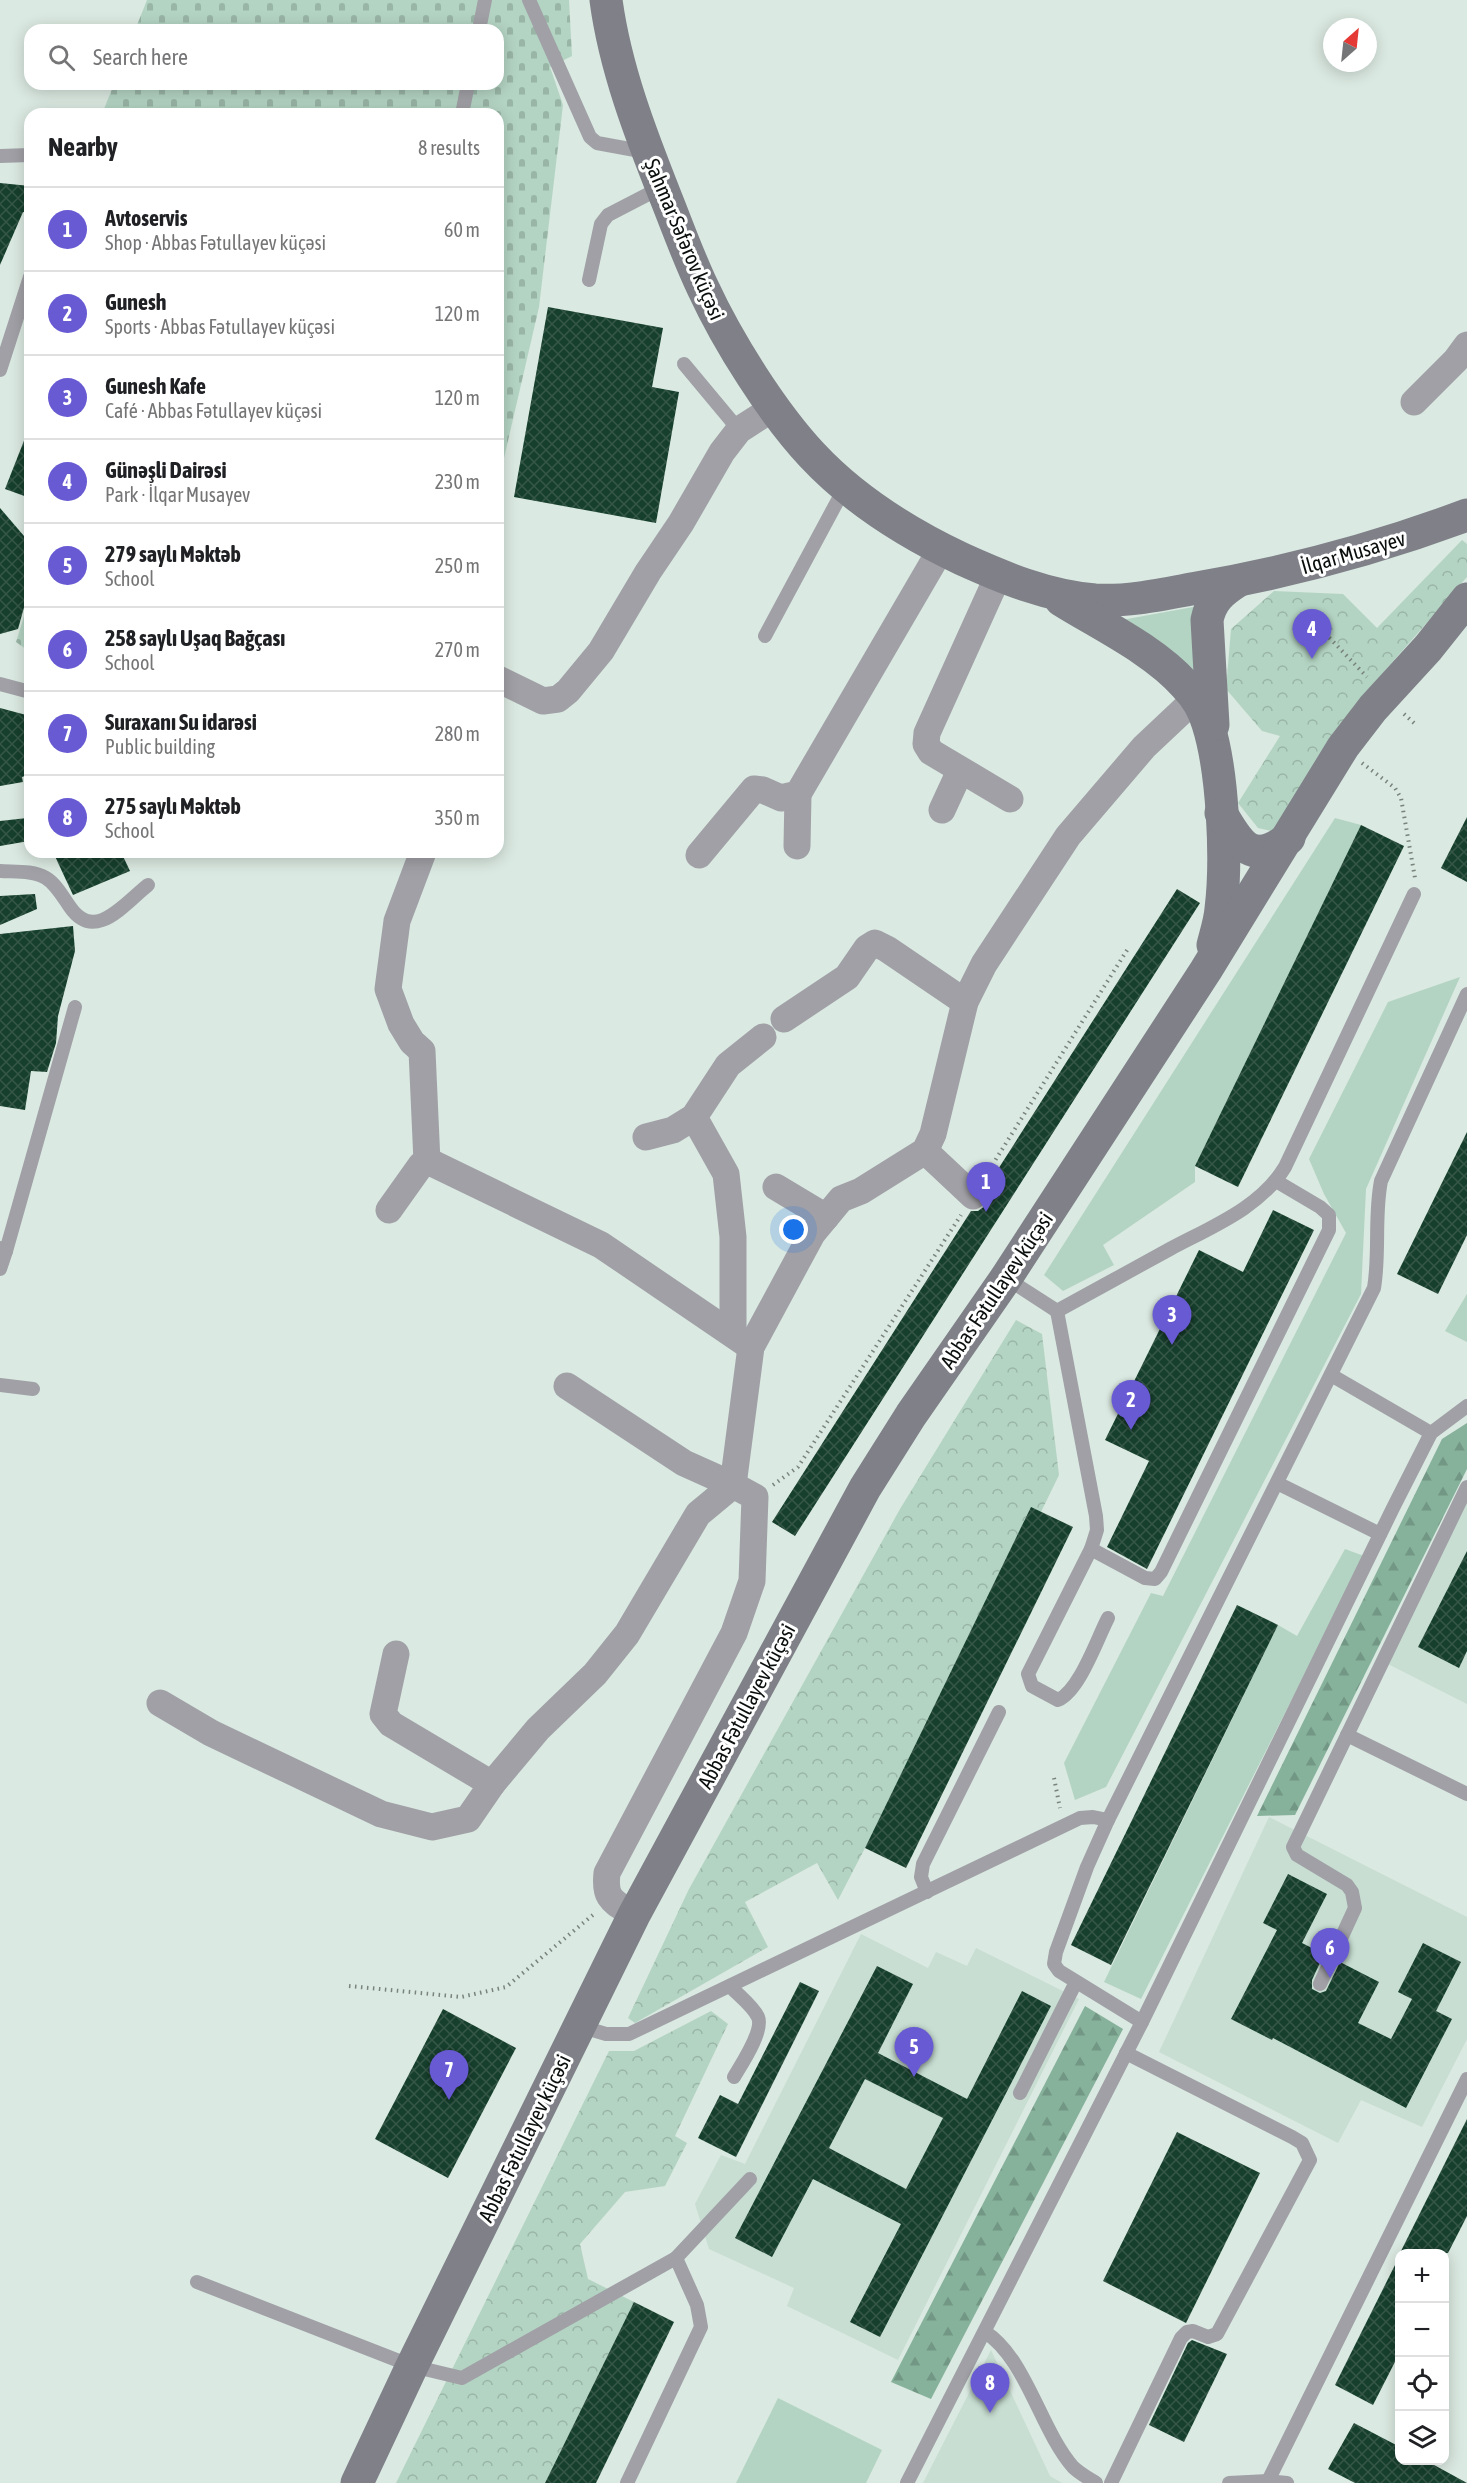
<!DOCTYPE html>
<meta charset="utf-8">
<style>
:root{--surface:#fff;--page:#f2f2f2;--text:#202124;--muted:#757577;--line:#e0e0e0;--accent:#685ad3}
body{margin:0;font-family:"Asap Condensed",sans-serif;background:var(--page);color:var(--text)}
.controls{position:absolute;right:18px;bottom:18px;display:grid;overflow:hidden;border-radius:12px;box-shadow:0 3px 15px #0003}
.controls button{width:54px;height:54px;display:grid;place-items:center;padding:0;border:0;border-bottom:2px solid var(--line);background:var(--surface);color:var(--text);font:30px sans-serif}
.compass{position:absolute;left:1323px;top:18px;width:54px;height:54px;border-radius:50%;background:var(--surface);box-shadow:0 3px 15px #0003;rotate:27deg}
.you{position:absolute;left:794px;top:1230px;width:21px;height:21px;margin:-15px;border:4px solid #fff;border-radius:50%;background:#1a73e8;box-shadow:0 0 0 9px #1a73e833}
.badge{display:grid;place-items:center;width:39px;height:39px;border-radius:50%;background:var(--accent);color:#fff;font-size:20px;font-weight:700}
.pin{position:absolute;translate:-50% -50px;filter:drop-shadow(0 2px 3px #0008)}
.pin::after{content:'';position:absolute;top:32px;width:21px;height:18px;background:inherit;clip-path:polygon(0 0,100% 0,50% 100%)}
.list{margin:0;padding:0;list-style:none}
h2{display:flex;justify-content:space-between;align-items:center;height:78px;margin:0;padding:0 24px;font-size:26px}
h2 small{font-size:20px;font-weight:400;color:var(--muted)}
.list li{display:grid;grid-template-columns:39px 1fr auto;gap:18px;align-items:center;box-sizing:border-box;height:84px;padding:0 24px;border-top:2px solid var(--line)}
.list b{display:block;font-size:22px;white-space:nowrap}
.list p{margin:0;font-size:20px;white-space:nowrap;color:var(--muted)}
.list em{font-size:20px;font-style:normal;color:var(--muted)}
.icon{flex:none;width:33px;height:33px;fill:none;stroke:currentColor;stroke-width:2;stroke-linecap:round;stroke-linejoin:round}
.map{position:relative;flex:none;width:1467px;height:2483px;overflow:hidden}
.search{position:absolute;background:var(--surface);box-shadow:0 3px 15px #0003;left:24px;top:24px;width:480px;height:66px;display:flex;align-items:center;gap:15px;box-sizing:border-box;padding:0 21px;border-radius:18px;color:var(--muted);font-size:22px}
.panel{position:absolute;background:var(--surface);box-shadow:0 3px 15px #0003;left:24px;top:108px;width:480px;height:750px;border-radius:18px}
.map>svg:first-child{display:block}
.built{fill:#c8ded2}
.grass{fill:#b4d4c3}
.forest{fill:url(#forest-firs)}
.cemetery{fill:url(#cemetery-stones)}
.park{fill:url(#park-crowns)}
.building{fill:url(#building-cross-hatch);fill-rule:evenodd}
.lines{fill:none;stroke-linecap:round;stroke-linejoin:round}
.path{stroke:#78837d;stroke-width:4;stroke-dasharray:1.5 4.5;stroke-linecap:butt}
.lane{stroke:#a0a0a6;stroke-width:14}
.street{stroke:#a0a0a6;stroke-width:27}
.secondary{stroke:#7f8088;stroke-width:33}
.labels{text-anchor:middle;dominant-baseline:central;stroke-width:6;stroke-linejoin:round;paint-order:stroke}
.street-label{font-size:21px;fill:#0a0f0d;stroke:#fff}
</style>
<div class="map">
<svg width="1467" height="2483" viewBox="0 0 1467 2483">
<defs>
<pattern id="forest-firs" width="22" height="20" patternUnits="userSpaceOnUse" patternTransform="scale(1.5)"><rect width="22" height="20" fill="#86b19a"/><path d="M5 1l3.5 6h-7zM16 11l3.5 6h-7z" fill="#729784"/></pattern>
<pattern id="cemetery-stones" width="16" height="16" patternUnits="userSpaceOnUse" patternTransform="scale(1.5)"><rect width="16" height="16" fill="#b4d4c3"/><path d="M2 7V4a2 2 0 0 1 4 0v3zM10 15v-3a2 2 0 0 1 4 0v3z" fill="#99b5a6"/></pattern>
<pattern id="park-crowns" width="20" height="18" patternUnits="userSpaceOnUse" patternTransform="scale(1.5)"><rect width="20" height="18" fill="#b4d4c3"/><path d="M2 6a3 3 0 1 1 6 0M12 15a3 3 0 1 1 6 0" fill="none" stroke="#99b5a6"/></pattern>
<pattern id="building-cross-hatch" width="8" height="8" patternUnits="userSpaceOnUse" patternTransform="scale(1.5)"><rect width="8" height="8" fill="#163f2d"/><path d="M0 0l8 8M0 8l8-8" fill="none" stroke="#365748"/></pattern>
</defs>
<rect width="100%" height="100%" fill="#dae9e1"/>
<!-- built -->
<g class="built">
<polygon points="1467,1500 1467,1704 1388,1664"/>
<polygon points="1269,1817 1467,1917 1467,2039 1422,2127 1361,2100 1338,2143 1159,2052"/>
<polygon points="861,1934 928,1968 936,1952 967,1966 976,1948 1079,1999 898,2360 787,2306 794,2288 709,2249 695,2204 721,2155 745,2164"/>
<polygon points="991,2350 1050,2476 1062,2483 923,2483"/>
</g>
<!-- grass -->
<g class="grass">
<polygon points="1193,607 1202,683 1116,621"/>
<polygon points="1335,818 1361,825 1195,1166 1195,1182 1103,1245 1114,1265 1063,1291 1044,1275"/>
<polygon points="1460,977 1366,1189 1361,1294 1106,1787 1075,1800 1064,1763 1151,1593 1163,1596 1346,1233 1324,1194 1309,1159 1388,1002"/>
<polygon points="1467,1294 1467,1342 1445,1331"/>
<polygon points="1345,1549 1364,1556 1141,1999 1104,1982 1278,1625 1297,1636"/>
<polygon points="778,2398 882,2450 866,2483 736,2483"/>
</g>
<!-- forest -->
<g class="forest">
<polygon points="1467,1423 1467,1469 1295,1815 1257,1816 1442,1439"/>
<polygon points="1085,2006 1123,2029 931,2399 891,2382"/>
</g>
<!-- cemetery -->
<g class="cemetery">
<polygon points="147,0 569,0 572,56 550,67 563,105 539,307 498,484 498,114 102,114 114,84 498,84 498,30 135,30"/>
<polygon points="30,597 30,652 16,642"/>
</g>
<!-- park -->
<g class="park">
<polygon points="1462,540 1467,544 1467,577 1353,707 1275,832 1258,828 1238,803 1280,736 1262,731 1226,689 1231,629 1274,591 1343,594 1377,628"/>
<polygon points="1016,1320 1042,1334 1059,1475 1041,1512 1031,1508 865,1848 838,1900 817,1863 745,1902 768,1947 635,2023 628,2018 689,1889 900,1509"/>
<polygon points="711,2011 728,2024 675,2136 687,2143 665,2186 625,2192 580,2244 588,2279 634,2302 545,2483 396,2483 609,2051 634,2051"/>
</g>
<!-- building -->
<g class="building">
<polygon points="0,183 30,186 30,213 23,212 0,265"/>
<polygon points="548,307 663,328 652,387 679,392 656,523 514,497"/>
<polygon points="29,428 30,428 30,498 5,489"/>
<polygon points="0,508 30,543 30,586 18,629 0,634"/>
<polygon points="0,708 30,716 30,774 22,777 23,782 0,786"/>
<polygon points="1467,817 1467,882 1441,868"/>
<polygon points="27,818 29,841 0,846 0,821"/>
<polygon points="1361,825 1404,846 1238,1187 1195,1166"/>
<polygon points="53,852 121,852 130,871 73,895"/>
<polygon points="1177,889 1200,903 795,1536 772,1522 971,1211 978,1211 985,1206 988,1199 986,1188"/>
<polygon points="35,894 37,909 0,925 0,896"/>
<polygon points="73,926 75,951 58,1016 56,1043 47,1072 31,1071 25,1110 0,1106 0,934"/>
<polygon points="1467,1132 1467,1235 1438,1294 1397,1274"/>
<polygon points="1273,1210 1314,1230 1147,1569 1107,1547 1149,1461 1105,1440 1199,1250 1243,1272"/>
<polygon points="1031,1507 1073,1527 906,1868 865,1848"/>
<polygon points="1467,1551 1467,1651 1459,1668 1418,1647"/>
<polygon points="1237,1605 1278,1625 1111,1965 1071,1945"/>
<polygon points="1288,1874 1327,1894 1302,1943 1324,1954 1312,1980 1312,1989 1320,1993 1326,1991 1340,1962 1379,1982 1358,2023 1391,2039 1412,1999 1398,1992 1423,1943 1461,1962 1436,2011 1452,2019 1406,2108 1273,2038 1272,2040 1231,2019 1277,1930 1263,1923"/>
<path d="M877 1966 913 1984 878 2053 967 2099 1022 1991 1051 2006 880 2337 850 2322 901 2224 813 2179 772 2257 735 2238ZM865 2079 943 2118 906 2189 829 2148Z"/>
<polygon points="800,1982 819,1991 736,2157 698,2138 720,2095 738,2104"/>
<polygon points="443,2009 516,2048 448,2178 375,2139"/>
<polygon points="1467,2119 1467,2216 1448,2253 1400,2253"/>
<polygon points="1177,2132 1260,2173 1186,2323 1103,2281"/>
<polygon points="1400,2255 1400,2352 1373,2405 1335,2385"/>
<polygon points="634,2302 674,2322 596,2483 545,2483"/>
<polygon points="1192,2340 1227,2354 1184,2442 1149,2425 1188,2343"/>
<polygon points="1354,2423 1400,2447 1400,2460 1425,2460 1467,2483 1355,2483 1328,2469"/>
</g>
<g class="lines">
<!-- path -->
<g class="path">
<polyline points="1321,629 1367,677"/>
<polyline points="1404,714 1415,724"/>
<polyline points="1362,763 1395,788 1401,798 1415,878"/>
<polyline points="986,1175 1129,947"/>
<polyline points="773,1485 798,1467 961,1215"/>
<polyline points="1054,1778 1060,1808"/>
<polyline points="349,1986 461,1997 506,1987 594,1914"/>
</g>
<!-- lane -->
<g class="lane">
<polyline points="529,0 590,137 597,143 646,152"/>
<polyline points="479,30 485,0"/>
<polyline points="462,114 468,84"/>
<polyline points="0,156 30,155"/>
<polyline points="589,280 601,224 608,215 662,187"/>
<polyline points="684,364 739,430"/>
<polyline points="0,370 30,277"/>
<polyline points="765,636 845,487"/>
<polyline points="0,684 30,692"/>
<path d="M0 871C14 872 33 870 46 878 56 884 63 897 70 907 95 943 124 904 148 885"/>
<polyline points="0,1248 6,1251 75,1007"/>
<polyline points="0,1269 6,1251"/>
<path d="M1006 1278 1057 1311C1095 1290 1132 1270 1170 1249 1211 1227 1260 1208 1285 1167L1414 894"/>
<path d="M1057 1311 1096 1516 1097 1530 1091 1549 1028 1674 1032 1686 1058 1700C1080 1690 1097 1639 1108 1618"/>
<polyline points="1331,1375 1431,1433"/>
<polyline points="0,1385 33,1389"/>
<polyline points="1277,1483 1380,1534"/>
<polyline points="1091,1549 1145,1578 1155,1579 1161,1572 1329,1230 1329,1215 1320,1207 1276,1181"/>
<polyline points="1347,1735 1467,1794"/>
<polyline points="1108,1820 1087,1867 1056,1952 1054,1964 1059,1971 1142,2022"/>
<polyline points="927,1892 921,1877 923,1864 999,1712"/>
<polyline points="1320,1984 1355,1908 1352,1892 1347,1885 1297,1855 1293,1847 1467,1487"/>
<path d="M730 1986C738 1995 753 2006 758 2017 764 2031 741 2065 734 2077"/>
<path d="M579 2026 606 2034H629L1080 1818 1093 1817 1108 1820 1374 1288C1380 1253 1374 1216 1381 1181L1467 994"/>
<polyline points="1020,2093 1076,1982"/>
<polyline points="197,2282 412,2366 462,2378 676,2258 750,2179"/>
<path d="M985 2332C1026 2358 1040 2429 1073 2467 1079 2473 1088 2478 1096 2483"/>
<polyline points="1268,2481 1467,2079"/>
<polyline points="627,2483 701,2327 697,2305 676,2258"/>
<polyline points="907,2483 1142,2022 1393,1508 1431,1433 1467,1406"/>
<polyline points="1111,2483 1181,2338 1187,2332 1193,2331 1208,2337 1217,2334 1310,2160 1302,2143 1292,2137 1126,2053"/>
<polyline points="1229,2483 1268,2481 1287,2483"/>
</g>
<!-- street -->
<g class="street">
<polyline points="1414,402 1456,360 1467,345"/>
<polyline points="998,576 927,733 926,744 931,752 1010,799"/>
<polyline points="498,679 543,701 558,699 568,691 601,651 648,572 681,523 722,452 739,430 775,407"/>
<polyline points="942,810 960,771"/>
<polyline points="797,846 798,794"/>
<polyline points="423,852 397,921 388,989 401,1024 412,1042 422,1051 427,1162"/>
<polyline points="699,855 754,789 763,790 781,798 798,794 941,549"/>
<polyline points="784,1019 847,977 867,948 875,943 887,949 965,1002"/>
<polyline points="694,1117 726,1174 733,1237 733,1334"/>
<polyline points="646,1137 673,1130 694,1117 728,1065 763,1037"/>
<polyline points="925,1151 973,1196"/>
<polyline points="776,1187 826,1217"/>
<polyline points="389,1210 421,1165 427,1162 434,1164 601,1245 751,1347"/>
<polyline points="396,1654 383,1714 391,1724 492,1784"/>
<polyline points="160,1703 211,1733 381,1814 432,1827 468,1819 492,1784 538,1729 595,1674 627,1634 698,1514 733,1485 684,1463 567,1386"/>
<path d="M634 1915C613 1901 604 1900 607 1873L734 1633 752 1581 755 1497 733 1485 751 1347 812 1234 841 1199 861 1191 925 1151 933 1134 965 1002 984 964 1068 836 1144 747 1195 699"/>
</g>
<!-- secondary -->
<g class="secondary">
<path d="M606 0C615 68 641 135 666 198 678 228 689 259 703 288 728 342 772 412 812 455 854 500 907 533 962 559 1004 578 1047 596 1095 600 1129 602 1164 594 1197 588 1290 572 1379 548 1467 515"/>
<path d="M1061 600C1101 625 1154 650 1185 685 1195 695 1204 710 1208 724 1223 771 1227 860 1221 909 1220 921 1216 933 1213 945"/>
<path d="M1213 725 1207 620C1211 600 1221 592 1238 581"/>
<path d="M1221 813C1240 846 1252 866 1289 838"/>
<polyline points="357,2483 412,2366 634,1915 865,1488 911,1415 1006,1278 1206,970 1343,747 1373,708 1428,648 1467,599"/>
</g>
</g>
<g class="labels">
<!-- street labels -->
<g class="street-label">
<text transform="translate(685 239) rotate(67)">Şahmar Səfərov küçəsi</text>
<text transform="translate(1353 552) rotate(-16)">İlqar Musayev</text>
<text transform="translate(996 1290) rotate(-56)">Abbas Fətullayev küçəsi</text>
<text transform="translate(746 1706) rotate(-62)">Abbas Fətullayev küçəsi</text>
<text transform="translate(524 2138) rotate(-64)">Abbas Fətullayev küçəsi</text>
</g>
</g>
</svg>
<div class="controls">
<button>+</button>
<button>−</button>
<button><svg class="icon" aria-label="locate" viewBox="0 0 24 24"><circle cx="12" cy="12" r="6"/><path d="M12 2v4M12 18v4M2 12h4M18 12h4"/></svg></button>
<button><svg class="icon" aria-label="layers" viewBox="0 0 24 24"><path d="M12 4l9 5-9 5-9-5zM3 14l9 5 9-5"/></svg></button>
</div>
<svg class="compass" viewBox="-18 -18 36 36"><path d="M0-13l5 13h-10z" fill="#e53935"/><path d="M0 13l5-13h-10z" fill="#757577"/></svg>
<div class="you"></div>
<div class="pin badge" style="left:986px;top:1212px">1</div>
<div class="pin badge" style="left:1131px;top:1430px">2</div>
<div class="pin badge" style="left:1172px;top:1345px">3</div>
<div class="pin badge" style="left:1312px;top:659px">4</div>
<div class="pin badge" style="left:914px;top:2077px">5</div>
<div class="pin badge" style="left:1330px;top:1978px">6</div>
<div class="pin badge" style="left:449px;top:2100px">7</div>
<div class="pin badge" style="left:990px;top:2413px">8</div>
<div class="search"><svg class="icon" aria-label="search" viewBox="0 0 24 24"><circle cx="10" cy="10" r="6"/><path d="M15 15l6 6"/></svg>Search here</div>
<section class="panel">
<h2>Nearby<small>8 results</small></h2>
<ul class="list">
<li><span class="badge">1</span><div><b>Avtoservis</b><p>Shop · Abbas Fətullayev küçəsi</p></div><em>60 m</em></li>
<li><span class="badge">2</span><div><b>Gunesh</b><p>Sports · Abbas Fətullayev küçəsi</p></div><em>120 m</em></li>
<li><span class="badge">3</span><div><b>Gunesh Kafe</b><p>Café · Abbas Fətullayev küçəsi</p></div><em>120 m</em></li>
<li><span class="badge">4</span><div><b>Günəşli Dairəsi</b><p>Park · İlqar Musayev</p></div><em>230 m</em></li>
<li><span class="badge">5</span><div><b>279 saylı Məktəb</b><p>School</p></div><em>250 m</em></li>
<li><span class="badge">6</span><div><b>258 saylı Uşaq Bağçası</b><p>School</p></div><em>270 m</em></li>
<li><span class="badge">7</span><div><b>Suraxanı Su idarəsi</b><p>Public building</p></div><em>280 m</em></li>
<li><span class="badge">8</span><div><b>275 saylı Məktəb</b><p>School</p></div><em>350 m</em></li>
</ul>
</section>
</div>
